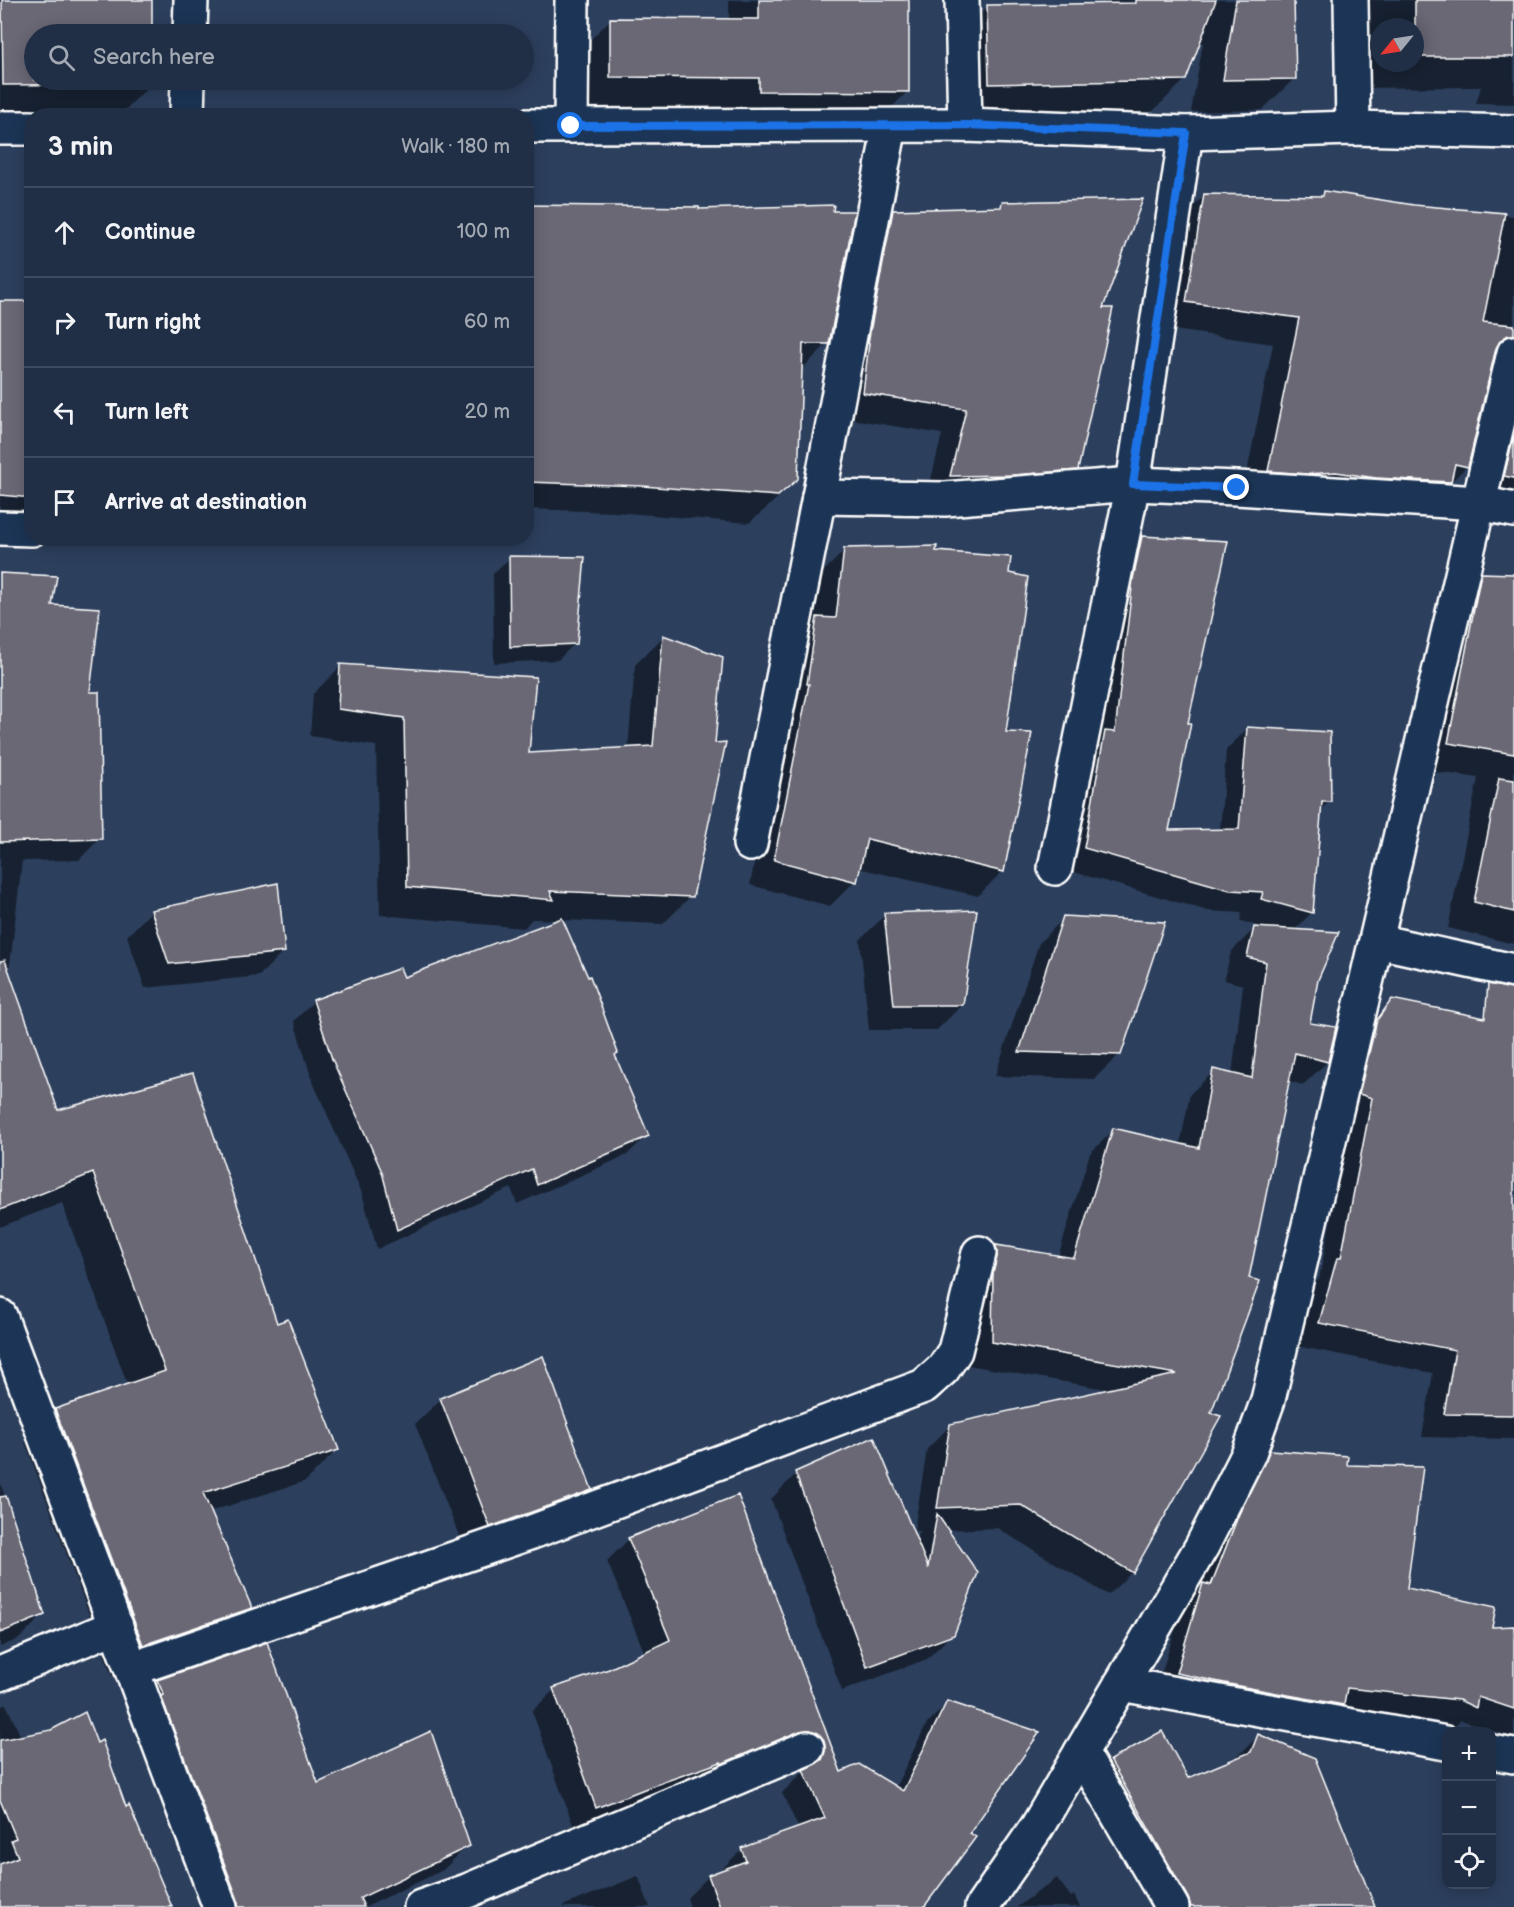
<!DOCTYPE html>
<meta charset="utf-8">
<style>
:root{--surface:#212f46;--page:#2d3b51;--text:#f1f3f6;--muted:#a2a9b3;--line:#3e4a5f}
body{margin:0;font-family:"Balsamiq Sans",sans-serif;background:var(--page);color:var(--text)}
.controls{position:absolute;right:18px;bottom:18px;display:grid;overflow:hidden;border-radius:12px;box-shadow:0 3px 15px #0003}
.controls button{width:54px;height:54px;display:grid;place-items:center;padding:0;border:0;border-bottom:2px solid var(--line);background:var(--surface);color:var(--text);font:30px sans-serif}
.compass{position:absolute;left:1370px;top:18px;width:54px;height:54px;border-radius:50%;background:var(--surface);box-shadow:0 3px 15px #0003;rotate:240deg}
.stop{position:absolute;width:18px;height:18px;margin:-14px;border:4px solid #1a73e8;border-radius:50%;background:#fff}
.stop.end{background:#1a73e8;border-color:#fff;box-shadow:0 2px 6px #0008}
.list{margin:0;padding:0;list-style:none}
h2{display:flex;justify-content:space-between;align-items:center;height:78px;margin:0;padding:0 24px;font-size:26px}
h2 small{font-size:20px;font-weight:400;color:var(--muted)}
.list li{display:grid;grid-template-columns:39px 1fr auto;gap:18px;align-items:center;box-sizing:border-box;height:90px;padding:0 24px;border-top:2px solid var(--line)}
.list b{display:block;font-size:22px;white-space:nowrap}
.list em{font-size:20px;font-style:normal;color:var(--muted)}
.icon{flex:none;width:33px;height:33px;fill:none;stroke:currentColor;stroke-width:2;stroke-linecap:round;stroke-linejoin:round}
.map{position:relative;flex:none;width:1514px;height:1907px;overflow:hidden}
.search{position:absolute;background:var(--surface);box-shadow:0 3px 15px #0003;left:24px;top:24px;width:510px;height:66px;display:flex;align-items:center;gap:15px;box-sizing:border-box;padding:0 21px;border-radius:33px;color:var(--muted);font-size:22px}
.panel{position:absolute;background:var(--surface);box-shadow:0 3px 15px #0003;left:24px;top:108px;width:510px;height:438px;border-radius:24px}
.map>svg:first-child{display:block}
.shadow{fill:#0007;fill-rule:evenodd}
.building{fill:#6a6874;stroke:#fff;stroke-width:1.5}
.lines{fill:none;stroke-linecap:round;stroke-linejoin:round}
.street-casing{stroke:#fff;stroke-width:38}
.street{stroke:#1d3557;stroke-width:33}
.route{stroke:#1a73e8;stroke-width:8}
</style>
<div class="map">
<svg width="1514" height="1907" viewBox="0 0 1514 1907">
<rect width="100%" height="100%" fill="#2c3f5d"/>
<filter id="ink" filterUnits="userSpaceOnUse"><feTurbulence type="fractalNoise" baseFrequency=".0167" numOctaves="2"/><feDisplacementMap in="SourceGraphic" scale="12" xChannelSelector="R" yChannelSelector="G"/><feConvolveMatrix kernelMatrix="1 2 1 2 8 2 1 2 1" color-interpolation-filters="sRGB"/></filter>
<g filter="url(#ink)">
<!-- shadow -->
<g class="shadow">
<polygon points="0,0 150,0 151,34 34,34 34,80 151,80 151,84 120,115 0,114"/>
<polygon points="729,0 908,0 908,91 876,123 729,122 729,108 580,108 580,50 611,19 729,20"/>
<polygon points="1104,0 1293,0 1295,78 1262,110 1191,112 1203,43 1199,42 1185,80 1152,112 957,116 955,39 987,7 1104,5"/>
<path d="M1349 0H1514V104L1476 103 1481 87 1350 88ZM1379 27H1415V63H1379Z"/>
<polygon points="1325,192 1414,207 1514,216 1514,511 1479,502 1501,366 1491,361 1466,467 1440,493 1242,497 1273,344 1160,328 1178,222 1204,196 1320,197"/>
<polygon points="1003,203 1101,309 1077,469 1052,494 926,500 942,434 839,417 869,236 894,211 998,208"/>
<polygon points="526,206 828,343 801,370 797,479 769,506 749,523 614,512 526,509"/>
<polygon points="0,303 32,303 32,523 0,521"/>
<polygon points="1142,537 1186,724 1167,831 1220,831 1226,750 1248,728 1329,802 1320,811 1311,913 1294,931 1316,980 1308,1024 1335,1028 1327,1062 1303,1085 1288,1081 1209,1414 1132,1572 1108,1595 997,1528 946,1530 952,1634 927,1659 842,1691 771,1499 796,1474 915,1538 921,1531 914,1531 927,1449 951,1425 1111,1390 968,1365 972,1271 996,1247 1058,1257 1090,1153 1114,1130 1180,1145 1190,1094 1214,1071 1232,1075 1243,985 1224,980 1231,952 1255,928 1265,928 1240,921 1242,913 1208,911 1063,869 1120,559"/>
<polygon points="845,550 934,552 1004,733 1003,871 978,896 858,868 855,881 830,906 750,885 785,708 792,643 814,621 820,575"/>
<polygon points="510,558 575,643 558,660 494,663 493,574"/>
<polygon points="0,574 51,607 89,694 100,838 79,860 22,861 10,965 0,975"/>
<polygon points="1482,575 1514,576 1514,944 1448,928 1478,778 1422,770 1455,602"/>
<polygon points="663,637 691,896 663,924 561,920 614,1056 647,1135 627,1155 517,1204 511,1188 377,1249 362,1193 312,1080 294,1021 314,1001 403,979 560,920 532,919 524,928 380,915 376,746 310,736 313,694 341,666 527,754 628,749 635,665"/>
<polygon points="152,911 284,951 259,976 145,988 127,936"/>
<polygon points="885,915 962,1005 937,1030 869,1030 860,940"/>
<polygon points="1064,918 1120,1054 1094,1079 995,1076 1039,943"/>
<polygon points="0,998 57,1112 276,1325 337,1450 306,1481 209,1512 251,1608 220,1639 112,1676 25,1442 56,1411 128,1386 62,1203 0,1227"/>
<polygon points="1392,1001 1481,1019 1486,1014 1514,1020 1514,1439 1422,1437 1433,1373 1296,1346 1314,1283 1319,1279 1369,1025"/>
<polygon points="542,1358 590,1489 565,1514 465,1551 415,1424 440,1400"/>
<polygon points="1271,1451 1345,1466 1405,1589 1490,1628 1514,1627 1514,1738 1461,1720 1452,1729 1436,1721 1155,1694 1182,1607 1195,1594 1218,1537 1248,1474"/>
<polygon points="0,1482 44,1614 19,1639 0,1647"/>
<polygon points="737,1497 840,1774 895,1788 926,1725 947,1703 959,1845 922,1907 690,1907 687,1898 709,1876 720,1871 742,1849 799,1829 782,1793 804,1771 803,1763 574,1828 532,1711 554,1690 609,1671 645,1654 607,1561 629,1539"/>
<polygon points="158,1681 317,1786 468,1845 443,1870 366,1907 205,1907 133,1706"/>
<polygon points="6,1704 21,1737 125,1809 171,1907 0,1907 0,1707"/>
<polygon points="1258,1736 1372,1907 1155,1907 1086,1786 1111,1761 1188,1780 1234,1760"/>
<polygon points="638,1876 650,1907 562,1907 565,1905"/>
<polygon points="1057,1878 1071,1897 1074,1895 1080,1907 1017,1907"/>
</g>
<!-- building -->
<g class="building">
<polygon points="2,0 152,0 152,34 34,34 34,80 153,80 153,84 3,85"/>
<polygon points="759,0 909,0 909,92 759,91 759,78 610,77 610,18 759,19"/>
<polygon points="1136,0 1216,0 1186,80 989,84 987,5 1136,3"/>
<polygon points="1236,0 1294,0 1296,79 1223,80"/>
<rect x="1415" y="0" width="99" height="57"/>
<polygon points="1324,191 1414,205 1505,213 1483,322 1514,325 1514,335 1508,335 1501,340 1496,348 1468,467 1455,464 1451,482 1376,478 1336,472 1306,474 1268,471 1299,318 1186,302 1204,194 1323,196"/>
<polygon points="1143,199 1103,308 1113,308 1078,470 1014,475 950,476 966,409 863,393 869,343 868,343 893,210 1001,207 1002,202"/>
<polygon points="526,205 699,207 699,209 834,205 833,211 855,211 829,344 803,344 798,479 778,496 642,486 526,482"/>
<polygon points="0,301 32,301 32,498 0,495"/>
<polygon points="1514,435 1514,478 1504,476"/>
<polygon points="1142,536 1228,541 1188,723 1191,723 1169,830 1239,829 1247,727 1330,732 1331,802 1322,802 1313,913 1261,899 1263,892 1230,890 1084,848 1105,731 1115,732 1133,579"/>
<polygon points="937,546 936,551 1011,557 1009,573 1028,577 1006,732 1032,733 1004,872 867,839 857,882 774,860 809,684 807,684 817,617 836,618 844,548"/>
<polygon points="509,556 585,557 577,644 510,647"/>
<polygon points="0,573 57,576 52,605 100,608 90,692 99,692 102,839 0,842"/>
<polygon points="1481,573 1514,574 1514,754 1448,743"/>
<polygon points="663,635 723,657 715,743 726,742 693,897 550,891 554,900 407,887 404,718 338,709 340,664 536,677 529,753 653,746"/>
<polygon points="1499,778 1514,780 1514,912 1474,902"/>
<polygon points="278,883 285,952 169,964 151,910"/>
<polygon points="977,910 963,1005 894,1005 884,913"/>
<polygon points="1063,916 1165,922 1121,1055 1019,1052"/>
<polygon points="562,918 588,977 590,976 618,1053 615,1055 649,1136 537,1185 532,1169 397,1230 382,1172 332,1059 313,1000 400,968 404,977"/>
<polygon points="1254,927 1339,932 1318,980 1310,1023 1336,1027 1328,1062 1295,1053 1249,1278 1260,1281 1211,1413 1221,1416 1133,1573 1021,1505 937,1508 950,1424 1177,1374 992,1342 993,1273 997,1257 996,1245 1074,1258 1113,1128 1199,1148 1213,1069 1252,1078 1266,962 1247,957"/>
<polygon points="5,960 58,1110 193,1073 277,1323 288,1319 339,1450 203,1493 252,1608 143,1645 55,1409 165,1371 93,1173 0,1210 0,961"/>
<polygon points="1488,984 1514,989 1514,1415 1444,1414 1455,1350 1319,1323 1337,1258 1341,1258 1372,1098 1359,1094 1377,1020 1392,999 1485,1018"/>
<polygon points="543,1356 592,1490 490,1527 440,1398"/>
<polygon points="874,1437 928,1567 937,1514 978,1573 954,1635 867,1667 795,1472"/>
<polygon points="1270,1450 1348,1456 1347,1465 1423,1467 1407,1588 1496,1607 1492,1627 1514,1626 1514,1709 1478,1697 1476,1708 1459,1700 1347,1688 1344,1705 1244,1687 1176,1673 1203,1583 1211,1585 1239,1514"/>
<polygon points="738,1495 841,1772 859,1764 903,1791 947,1701 1040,1732 970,1833 976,1837 924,1907 720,1907 708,1875 746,1861 741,1848 825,1818 803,1770 822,1760 825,1751 824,1740 818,1733 810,1730 800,1731 721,1764 721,1762 652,1786 596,1808 553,1688 609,1669 670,1640 628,1538"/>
<polygon points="6,1496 45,1615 0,1633 0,1497"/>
<polygon points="267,1642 318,1783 431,1731 470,1846 360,1898 364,1907 238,1907 238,1900 161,1696 164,1695 157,1680"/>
<polygon points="85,1712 97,1743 102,1740 126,1807 129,1805 172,1907 0,1907 0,1864 18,1857 11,1840 16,1838 0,1800 0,1740 51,1730"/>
<polygon points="1162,1731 1188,1778 1251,1752 1258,1734 1315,1758 1375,1907 1191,1907 1188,1898 1110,1760"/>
</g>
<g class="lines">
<!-- street casing -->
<g class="street-casing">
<g id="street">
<polyline points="962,0 965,125"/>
<polyline points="1351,0 1353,128"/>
<polyline points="190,34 191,0"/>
<polyline points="187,116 188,80"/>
<polyline points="526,126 965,125 1186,133 1353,128 1514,132"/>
<polyline points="571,126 572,0"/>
<polyline points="0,128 32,128"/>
<polyline points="819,497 945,499 1133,484 1237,488 1479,503 1514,510"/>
<polyline points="0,528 32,529"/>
<polyline points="750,844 819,497 890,126"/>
<polyline points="1055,868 1133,484 1186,133"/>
<polyline points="1377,941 1514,971"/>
<polyline points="0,1316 220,1907"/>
<polyline points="132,1669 532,1532 924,1386 943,1369 955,1351 979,1253"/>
<polyline points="0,1674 116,1626"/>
<polyline points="1121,1684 1446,1743"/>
<polyline points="1081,1752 1172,1907"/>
<polyline points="1492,1752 1514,1756"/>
<polyline points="421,1907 467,1891 807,1748"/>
<polyline points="982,1907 1037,1827 1202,1546 1249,1453 1268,1400 1514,353"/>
</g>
</g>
<!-- street -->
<use href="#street" class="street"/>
</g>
</g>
<g class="lines" filter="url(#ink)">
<!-- route -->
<polyline class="route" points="571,126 965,125 1186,133 1133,484 1237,488"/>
</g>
</svg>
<div class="controls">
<button>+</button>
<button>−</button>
<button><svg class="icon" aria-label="locate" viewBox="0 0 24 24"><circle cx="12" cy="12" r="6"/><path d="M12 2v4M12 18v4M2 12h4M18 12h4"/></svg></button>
</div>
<svg class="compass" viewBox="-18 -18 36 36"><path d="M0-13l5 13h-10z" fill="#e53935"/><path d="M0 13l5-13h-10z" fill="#a2a9b3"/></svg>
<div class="stop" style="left:571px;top:126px"></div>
<div class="stop end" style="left:1237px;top:488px"></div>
<div class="search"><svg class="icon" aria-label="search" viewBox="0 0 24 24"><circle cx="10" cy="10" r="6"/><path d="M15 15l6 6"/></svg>Search here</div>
<section class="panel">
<h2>3 min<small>Walk · 180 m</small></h2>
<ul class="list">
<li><svg class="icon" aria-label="ahead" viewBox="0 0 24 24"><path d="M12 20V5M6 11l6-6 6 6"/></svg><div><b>Continue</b></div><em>100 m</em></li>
<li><svg class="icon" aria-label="right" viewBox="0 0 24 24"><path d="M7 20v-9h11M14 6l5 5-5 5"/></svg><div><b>Turn right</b></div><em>60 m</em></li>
<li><svg class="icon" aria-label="left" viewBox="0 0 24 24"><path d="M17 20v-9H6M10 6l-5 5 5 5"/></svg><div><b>Turn left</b></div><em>20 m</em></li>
<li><svg class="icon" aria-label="arrive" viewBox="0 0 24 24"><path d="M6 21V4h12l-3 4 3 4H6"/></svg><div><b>Arrive at destination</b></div></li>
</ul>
</section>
</div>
